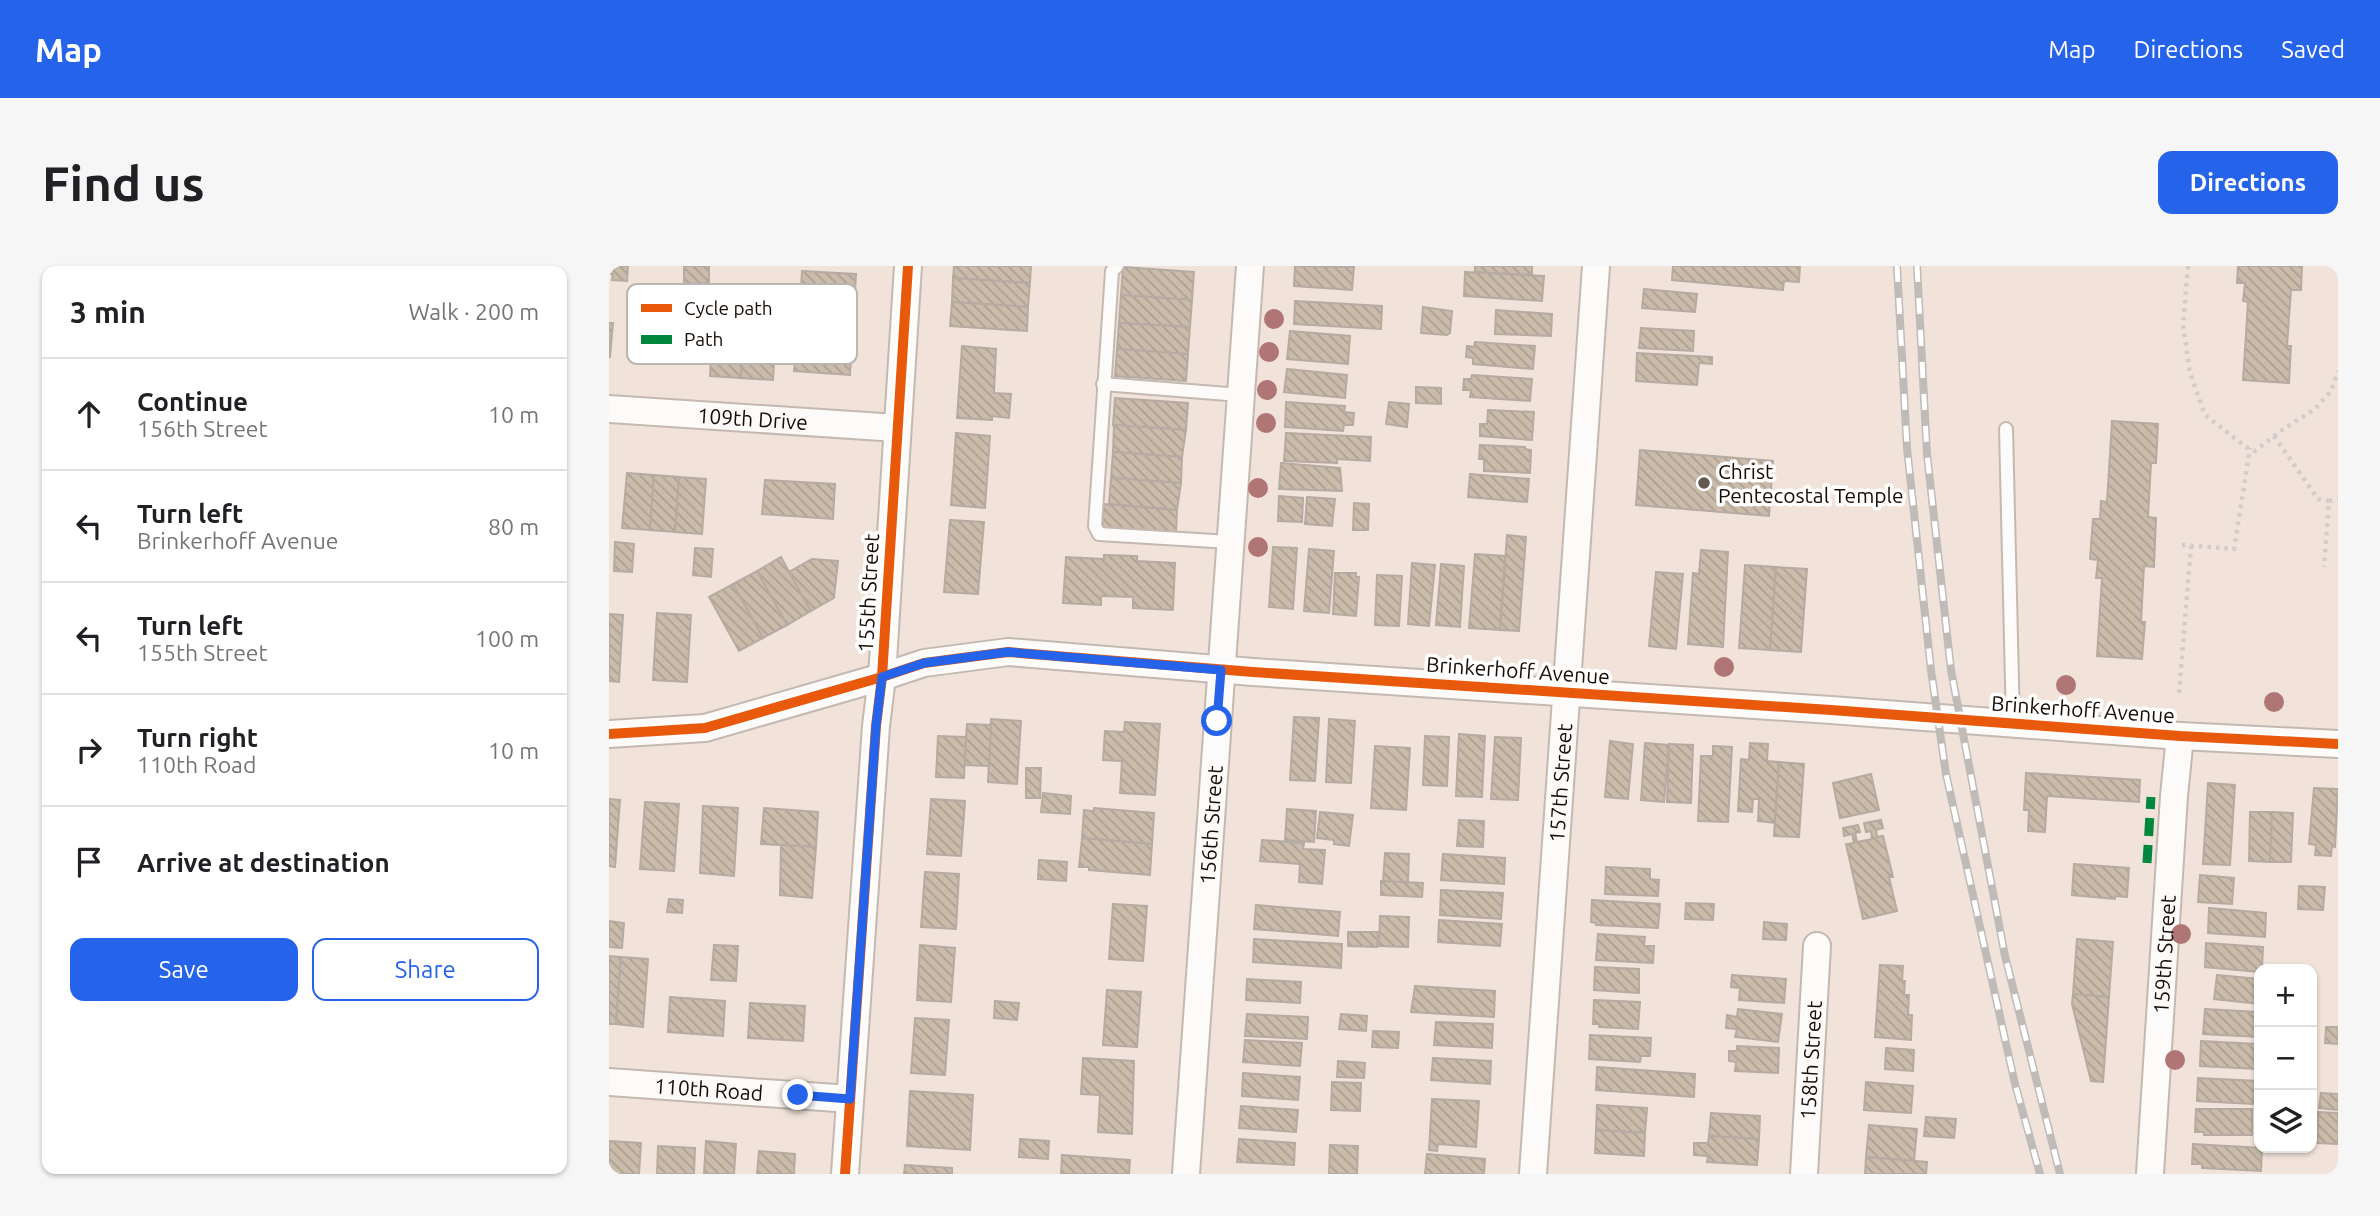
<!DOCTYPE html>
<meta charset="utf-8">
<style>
:root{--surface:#fff;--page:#f6f6f6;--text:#202124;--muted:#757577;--line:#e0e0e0;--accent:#2563eb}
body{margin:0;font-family:Ubuntu,sans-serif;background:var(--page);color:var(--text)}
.controls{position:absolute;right:21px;bottom:21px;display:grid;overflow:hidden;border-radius:14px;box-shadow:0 2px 5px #0004}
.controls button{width:63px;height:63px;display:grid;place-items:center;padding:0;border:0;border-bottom:2px solid var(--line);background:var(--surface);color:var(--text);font:35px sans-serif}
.stop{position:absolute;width:21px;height:21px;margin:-16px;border:5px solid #2563eb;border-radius:50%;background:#fff}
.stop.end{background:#2563eb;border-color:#fff;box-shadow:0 2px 7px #0008}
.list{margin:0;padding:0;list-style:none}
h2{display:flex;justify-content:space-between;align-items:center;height:91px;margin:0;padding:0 28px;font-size:30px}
h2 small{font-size:23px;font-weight:400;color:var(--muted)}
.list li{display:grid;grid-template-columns:46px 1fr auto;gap:21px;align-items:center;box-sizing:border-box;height:112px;padding:0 28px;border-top:2px solid var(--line)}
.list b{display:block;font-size:26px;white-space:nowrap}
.list p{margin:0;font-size:23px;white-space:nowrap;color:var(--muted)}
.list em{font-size:23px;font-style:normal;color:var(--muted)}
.actions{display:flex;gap:14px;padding:21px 28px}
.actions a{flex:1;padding:16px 0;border:2px solid var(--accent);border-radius:14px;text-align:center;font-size:24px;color:var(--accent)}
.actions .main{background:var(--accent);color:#fff}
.icon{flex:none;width:38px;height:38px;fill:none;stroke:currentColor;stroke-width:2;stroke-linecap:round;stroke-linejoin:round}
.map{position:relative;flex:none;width:1729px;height:908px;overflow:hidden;border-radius:14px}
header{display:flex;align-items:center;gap:42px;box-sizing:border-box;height:98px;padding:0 35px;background:var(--accent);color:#fff}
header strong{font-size:33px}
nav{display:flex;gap:38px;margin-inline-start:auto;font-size:24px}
.intro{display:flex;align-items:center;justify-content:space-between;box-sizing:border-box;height:168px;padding:0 42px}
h1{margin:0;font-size:49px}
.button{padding:18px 32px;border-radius:14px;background:var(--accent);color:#fff;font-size:24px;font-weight:700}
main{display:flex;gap:42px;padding:0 42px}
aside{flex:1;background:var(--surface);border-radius:14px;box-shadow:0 2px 5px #0004}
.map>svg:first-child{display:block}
.building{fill:url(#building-back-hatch);stroke:#b6aba2;stroke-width:2}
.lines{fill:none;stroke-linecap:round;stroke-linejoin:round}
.service-casing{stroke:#c4b8b0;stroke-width:16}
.minor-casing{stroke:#c4b8b0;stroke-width:30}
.path{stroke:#d1cdca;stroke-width:4.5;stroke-dasharray:3.5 5;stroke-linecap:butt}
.service{stroke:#fdfbf9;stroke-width:12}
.minor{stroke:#fdfbf9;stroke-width:26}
.rail-casing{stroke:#bfbbb8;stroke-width:8}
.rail{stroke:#fff;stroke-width:5;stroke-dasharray:16;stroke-linecap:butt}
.quiet{stroke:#00873e;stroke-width:9;stroke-dasharray:18 9;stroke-linecap:butt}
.cycleway-casing{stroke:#fff;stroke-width:15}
.cycleway{stroke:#e8590c;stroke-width:10}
.tree{fill:#b07575}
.route{stroke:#2563eb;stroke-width:9}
.poi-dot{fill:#635850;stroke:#fff;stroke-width:2.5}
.labels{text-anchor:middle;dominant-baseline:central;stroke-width:7;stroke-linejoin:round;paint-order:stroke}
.street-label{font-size:21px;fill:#170d06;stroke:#fff}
.poi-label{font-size:21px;fill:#170d06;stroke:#fff;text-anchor:start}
.key{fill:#fff;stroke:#b9b6b4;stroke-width:2}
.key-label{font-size:19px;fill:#170d06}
</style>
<header>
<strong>Map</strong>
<nav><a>Map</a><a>Directions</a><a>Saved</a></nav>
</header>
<div class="intro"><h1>Find us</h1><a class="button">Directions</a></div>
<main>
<aside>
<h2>3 min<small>Walk · 200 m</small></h2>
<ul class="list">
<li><svg class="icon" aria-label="ahead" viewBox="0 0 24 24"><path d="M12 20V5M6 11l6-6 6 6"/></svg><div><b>Continue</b><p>156th Street</p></div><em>10 m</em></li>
<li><svg class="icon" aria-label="left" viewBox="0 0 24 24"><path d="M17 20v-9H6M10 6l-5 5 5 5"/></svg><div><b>Turn left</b><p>Brinkerhoff Avenue</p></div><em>80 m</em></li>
<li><svg class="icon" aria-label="left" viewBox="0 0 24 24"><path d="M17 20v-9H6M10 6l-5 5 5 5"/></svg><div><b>Turn left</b><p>155th Street</p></div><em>100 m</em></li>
<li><svg class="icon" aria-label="right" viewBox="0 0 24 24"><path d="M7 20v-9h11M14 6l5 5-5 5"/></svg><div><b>Turn right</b><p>110th Road</p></div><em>10 m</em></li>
<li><svg class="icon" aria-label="arrive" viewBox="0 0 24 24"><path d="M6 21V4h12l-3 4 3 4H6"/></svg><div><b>Arrive at destination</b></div></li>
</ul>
<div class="actions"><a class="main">Save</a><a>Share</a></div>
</aside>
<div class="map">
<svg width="1729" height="908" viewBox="0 0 1729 908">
<defs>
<pattern id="building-back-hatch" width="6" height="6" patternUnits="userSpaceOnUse" patternTransform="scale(1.75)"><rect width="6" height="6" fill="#cabbaa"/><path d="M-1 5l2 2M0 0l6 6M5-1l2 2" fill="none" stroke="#ada091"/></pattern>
</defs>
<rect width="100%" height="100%" fill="#f1e3da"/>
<!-- building -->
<g class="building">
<polygon points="0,0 19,0 18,15 3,14 4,8 0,8"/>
<polygon points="75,0 100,0 100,17 75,18"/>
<polygon points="345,0 422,0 421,17 344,12"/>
<polygon points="686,0 745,1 743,24 685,20"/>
<polygon points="866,0 923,0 923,9 866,6"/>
<polygon points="1064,0 1191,0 1190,16 1175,15 1174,24 1063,14"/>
<polygon points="1629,0 1693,0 1692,24 1682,24 1678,80 1682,80 1680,117 1634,114 1639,36 1634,35 1636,17 1628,17"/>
<polygon points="514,1 585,6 583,34 512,29"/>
<polygon points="193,5 247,8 245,43 191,38"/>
<polygon points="856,6 935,10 933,35 855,30"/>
<polygon points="344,12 421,17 419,41 343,36"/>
<polygon points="1035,23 1088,28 1086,46 1033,42"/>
<polygon points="106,26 138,29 132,112 101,110"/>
<polygon points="138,29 169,31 164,114 132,112"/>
<polygon points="512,29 583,34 581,61 510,57"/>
<polygon points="686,35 773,40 772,63 685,58"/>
<polygon points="343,36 419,41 418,65 341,60"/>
<polygon points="814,41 843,45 841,67 838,69 812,67"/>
<polygon points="887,44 943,48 942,70 886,68"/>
<polygon points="0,57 4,57 1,91 0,91"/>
<polygon points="510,57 581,61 579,88 508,83"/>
<polygon points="1032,62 1085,65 1084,85 1030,82"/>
<polygon points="681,65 741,70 739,98 678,93"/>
<polygon points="188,70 243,74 241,109 185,105"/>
<polygon points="866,76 926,80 924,103 864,98 864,92 857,91 858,80 865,81"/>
<polygon points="353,80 387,83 385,127 402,128 400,152 383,150 383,154 348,152"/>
<polygon points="508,83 579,88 577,115 506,110"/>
<polygon points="1028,87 1103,91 1103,98 1090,97 1088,119 1027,115"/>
<polygon points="678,103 738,109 736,132 675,126"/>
<polygon points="863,109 923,113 921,135 861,131 862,124 854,124 855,113 862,113"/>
<polygon points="807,121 832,122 832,138 807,137"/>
<polygon points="506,132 579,137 577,164 504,159"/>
<polygon points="677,136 736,140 735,146 745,147 744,159 735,159 734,165 676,161"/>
<polygon points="780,136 800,138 798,161 777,158"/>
<polygon points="879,144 925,146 923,174 871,170 871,158 878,158"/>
<polygon points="1503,155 1549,158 1547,197 1542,197 1539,251 1547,252 1545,301 1535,300 1532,356 1536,356 1533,393 1488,390 1493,312 1487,312 1489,294 1481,293 1484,253 1491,253 1492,235 1498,236"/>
<polygon points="505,159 577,164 573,191 504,186"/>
<polygon points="347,167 381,170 376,242 342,239"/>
<polygon points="677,167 762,171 761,195 728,193 728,197 675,195"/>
<polygon points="871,179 916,181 916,183 922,184 921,207 875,205 875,193 870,193"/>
<polygon points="1031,184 1164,195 1160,250 1027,239"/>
<polygon points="504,186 573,191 572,217 502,212"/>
<polygon points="672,197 731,202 733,225 670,223"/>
<polygon points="18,207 45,209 41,264 13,262"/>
<polygon points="861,208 920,213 918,236 859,231"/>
<polygon points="45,209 70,211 66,266 41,264"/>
<polygon points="70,211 97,213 93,268 66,266"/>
<polygon points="502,212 572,217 568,244 500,238"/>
<polygon points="156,214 226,218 224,253 153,248"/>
<polygon points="670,230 694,232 693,256 669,255"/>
<polygon points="698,231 726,233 723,260 696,258"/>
<polygon points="745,237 760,238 759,264 744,264"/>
<polygon points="495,238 568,244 567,268 493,264"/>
<polygon points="341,254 375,256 369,328 335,326"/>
<polygon points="898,269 917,271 910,365 891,364"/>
<polygon points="6,276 25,278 23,306 5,305"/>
<polygon points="664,281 688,282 684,343 660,341"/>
<polygon points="86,282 104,283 102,311 84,309"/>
<polygon points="700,283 725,285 720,347 695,345"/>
<polygon points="1092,284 1119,286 1114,381 1079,378 1084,307 1090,308"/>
<polygon points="866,288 896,290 891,364 860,362"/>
<polygon points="495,289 528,290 528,295 566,297 564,344 524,342 524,331 492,330 492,339 454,337 457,291 495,293"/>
<polygon points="172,291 202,345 178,359 148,305"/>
<polygon points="203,293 229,295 225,332 202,345 180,306"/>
<polygon points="803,297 826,299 820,360 799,358"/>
<polygon points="832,298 855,300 851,361 827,359"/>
<polygon points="1136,299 1167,301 1161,384 1130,382"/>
<polygon points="1167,301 1198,303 1192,386 1161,384"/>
<polygon points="148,305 178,359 154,372 124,318"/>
<polygon points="1047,306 1074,308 1067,383 1040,380"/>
<polygon points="726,307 747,307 747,311 750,311 747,350 724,348"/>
<polygon points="768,309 793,310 790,360 766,359"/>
<polygon points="124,318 154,372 130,385 100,331"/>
<polygon points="48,347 82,349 78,416 44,414"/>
<polygon points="0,348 14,349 10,416 0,415"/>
<polygon points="685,451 710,452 706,515 681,514"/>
<polygon points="382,453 412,455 408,518 379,516"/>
<polygon points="720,453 746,455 742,517 717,516"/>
<polygon points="516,456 551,458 546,529 511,527 513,495 494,494 496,465 515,466"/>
<polygon points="358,458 382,459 380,500 355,499"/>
<polygon points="850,468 876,470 873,531 847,530"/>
<polygon points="329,470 357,471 355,512 327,511"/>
<polygon points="816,470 840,471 838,520 814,519"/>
<polygon points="886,471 912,472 909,534 882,533"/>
<polygon points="1001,475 1024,478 1019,533 996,531"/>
<polygon points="1036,477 1060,479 1055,536 1032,534"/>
<polygon points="1141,477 1159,478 1158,495 1170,496 1166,557 1149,555 1150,533 1144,533 1143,546 1129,545 1132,493 1140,494"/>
<polygon points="1060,478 1084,479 1082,537 1058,536"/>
<polygon points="766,480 801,482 797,544 762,542"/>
<polygon points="1104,480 1123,481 1119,556 1089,555 1092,490 1104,490"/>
<polygon points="1170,496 1195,498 1190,571 1165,570"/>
<polygon points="417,502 432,502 431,532 417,532"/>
<polygon points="1417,507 1531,514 1530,536 1438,530 1436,566 1419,565 1420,544 1415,544"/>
<polygon points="1262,508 1270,544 1231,552 1224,517"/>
<polygon points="1599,517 1626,519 1621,599 1594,598"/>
<polygon points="1705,522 1729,523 1726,581 1723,580 1722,590 1706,589 1707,579 1700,578"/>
<polygon points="434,527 462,530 461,548 432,546"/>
<polygon points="0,533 11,534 6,601 0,600"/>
<polygon points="322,533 356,535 352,590 318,588"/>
<polygon points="36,536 70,538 65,605 31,603"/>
<polygon points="94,540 129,542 125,610 91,607"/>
<polygon points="155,542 209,546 207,581 152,578"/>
<polygon points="485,542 545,547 543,578 473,572 475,544 485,545"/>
<polygon points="678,543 707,545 705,576 676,574"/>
<polygon points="711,546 744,549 740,580 725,578 725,574 708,572"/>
<polygon points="1641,546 1663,546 1661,596 1640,595"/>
<polygon points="1663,546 1684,547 1682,596 1661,596"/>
<polygon points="850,554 875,555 874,581 848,580"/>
<polygon points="1272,554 1274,562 1267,564 1268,571 1274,570 1284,611 1280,611 1288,645 1254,653 1237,578 1245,577 1243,568 1235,570 1234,562 1249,559 1251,566 1246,567 1248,576 1263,573 1262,565 1257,566 1255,557"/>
<polygon points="473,572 543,578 541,609 480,604 480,601 470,601"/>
<polygon points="653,574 695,577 694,583 716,584 713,618 690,616 691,598 651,595"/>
<polygon points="172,579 207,581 203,632 171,629"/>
<polygon points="776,587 800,588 799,616 774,616"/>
<polygon points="834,588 896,592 895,618 832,614"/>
<polygon points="430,594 458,596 457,615 429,613"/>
<polygon points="1465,598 1520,602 1518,631 1506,630 1506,633 1463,629"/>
<polygon points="997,601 1041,603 1041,613 1050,614 1049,630 996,628"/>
<polygon points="316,606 350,608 347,663 312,661"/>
<polygon points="1591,609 1625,612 1623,638 1589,636"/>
<polygon points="772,615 814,617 813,631 772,629"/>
<polygon points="1690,620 1716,621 1714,644 1689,643"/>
<polygon points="832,624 894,627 892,653 831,649"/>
<polygon points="60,633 74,634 73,647 58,646"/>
<polygon points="983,634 1051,638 1049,662 987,659 987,657 982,656"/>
<polygon points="1077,637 1105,638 1104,654 1076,653"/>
<polygon points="504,638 538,640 534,695 500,693"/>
<polygon points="647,639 731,646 729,670 645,663"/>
<polygon points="1600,642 1657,647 1656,671 1599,667"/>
<polygon points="771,650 800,651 799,681 770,680"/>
<polygon points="830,654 893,658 891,680 829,676"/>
<polygon points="0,655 15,657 13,682 0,681"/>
<polygon points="1155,656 1178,658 1177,674 1154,673"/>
<polygon points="739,666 769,666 768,681 739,680"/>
<polygon points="989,668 1036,671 1035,680 1045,680 1044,697 987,694"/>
<polygon points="645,673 733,678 732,702 644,696"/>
<polygon points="1468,673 1504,676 1500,731 1464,728"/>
<polygon points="1597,677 1654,681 1653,703 1650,706 1596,701"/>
<polygon points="105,679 129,680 127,715 102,714"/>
<polygon points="311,679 346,682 342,736 308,734"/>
<polygon points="0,690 12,691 7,758 0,758"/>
<polygon points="12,691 39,693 34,761 7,758"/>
<polygon points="1271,699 1294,700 1293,715 1296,715 1295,729 1300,729 1299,749 1303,749 1302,774 1266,771"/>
<polygon points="986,701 1030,703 1030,727 985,724"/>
<polygon points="1123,709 1177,713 1175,737 1130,734 1131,722 1122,721"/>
<polygon points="1608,709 1650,713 1650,738 1605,733"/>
<polygon points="638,713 692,716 691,737 637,734"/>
<polygon points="806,720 886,725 885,751 802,746"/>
<polygon points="498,724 532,726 528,781 494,779"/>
<polygon points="1464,728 1500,731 1494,816 1482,815 1463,738"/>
<polygon points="61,731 116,735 114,770 59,766"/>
<polygon points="985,734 1031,736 1029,763 990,761 990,758 984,758"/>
<polygon points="386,735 410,737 408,754 385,752"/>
<polygon points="141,737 196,740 194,775 139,772"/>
<polygon points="1129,743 1173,748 1169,776 1126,771 1128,763 1117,762 1118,749 1128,751"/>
<polygon points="1596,743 1650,746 1649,771 1594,768"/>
<polygon points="638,748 699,751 698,773 636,770"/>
<polygon points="732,748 758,750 757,765 730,763"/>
<polygon points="306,752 340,754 336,809 302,807"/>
<polygon points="827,756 884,758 883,782 825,779"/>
<polygon points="1717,761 1729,761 1729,778 1716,777"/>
<polygon points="764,765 790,766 789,782 763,781"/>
<polygon points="981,769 1042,772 1041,790 1032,790 1031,796 980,793"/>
<polygon points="636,774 693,777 691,800 634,796"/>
<polygon points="1592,775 1648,778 1647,803 1591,800"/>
<polygon points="1128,780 1170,782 1169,807 1126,805 1127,796 1120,795 1120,785 1128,785"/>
<polygon points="1277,782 1305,784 1304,805 1276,803"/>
<polygon points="474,792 525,795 523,868 489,866 491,829 472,828"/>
<polygon points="824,792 882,795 881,818 822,814"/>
<polygon points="729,795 756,797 755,812 728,811"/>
<polygon points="988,801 1086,808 1085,831 987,824"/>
<polygon points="634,807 691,811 689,834 633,830"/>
<polygon points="1589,812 1650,815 1650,831 1645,831 1644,838 1588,835"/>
<polygon points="723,816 752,817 751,845 722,844"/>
<polygon points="1257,816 1304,820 1302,847 1255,844"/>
<polygon points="301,825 364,829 361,884 298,880"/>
<polygon points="1712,827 1729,828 1729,844 1710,842"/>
<polygon points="823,833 870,835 867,881 829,878 828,885 820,884"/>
<polygon points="988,839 1038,842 1036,867 987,864"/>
<polygon points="632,840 689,844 687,866 630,862"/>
<polygon points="1587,843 1643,843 1643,869 1595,869 1595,866 1586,866"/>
<polygon points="1709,846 1729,847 1729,878 1708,877"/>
<polygon points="1102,847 1151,850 1150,873 1100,870"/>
<polygon points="1317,851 1347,853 1345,872 1315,870"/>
<polygon points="1260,859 1308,863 1305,895 1257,891"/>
<polygon points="987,864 1036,867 1035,890 986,887"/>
<polygon points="1100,870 1150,873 1148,899 1098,896 1099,890 1085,889 1085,877 1099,877"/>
<polygon points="411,873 440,875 439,893 410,891"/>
<polygon points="630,873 686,877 685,899 628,896"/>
<polygon points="0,875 32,877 30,908 0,908"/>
<polygon points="97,875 127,878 125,908 95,908"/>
<polygon points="1584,878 1653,882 1652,905 1593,902 1593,898 1583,898"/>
<polygon points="721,879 749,880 748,908 720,908"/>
<polygon points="49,880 86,882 85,908 48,908"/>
<polygon points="150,885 186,888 185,908 148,908"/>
<polygon points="818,888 876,893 875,908 816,908"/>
<polygon points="453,889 521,894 520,908 452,908"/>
<polygon points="1257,891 1318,896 1317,908 1256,908"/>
<polygon points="296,899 343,902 343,908 295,908"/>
</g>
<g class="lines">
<!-- service casing -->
<g class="service-casing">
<g id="service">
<polyline points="508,0 503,5 486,260 490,268 621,276"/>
<polyline points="494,118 631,129"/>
<polyline points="1397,163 1404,458"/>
</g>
</g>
<!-- minor casing -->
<g class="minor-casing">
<g id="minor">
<path id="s1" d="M0 143 288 162"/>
<polyline points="0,468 96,462 273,411 315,397 399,386 644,406 1222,444 1571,470 1729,478"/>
<path id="s2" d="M0 816 241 833"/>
<polyline points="236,908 267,460 273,411 299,0"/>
<path id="s3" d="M577 908 641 0"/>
<path id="s4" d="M924 908 987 0"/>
<path id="s5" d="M1195 908 1208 680"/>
<path id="s6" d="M1541 908 1565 530 1571 470"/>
</g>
</g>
<!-- path -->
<g class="path">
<polyline points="1579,0 1574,59 1581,107 1596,149 1637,181 1646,185 1673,164 1706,143 1722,125 1729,105"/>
<polyline points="1665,170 1709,233 1720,235 1715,301"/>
<polyline points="1720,235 1729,233"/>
<polyline points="1573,279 1625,283 1641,182"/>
<polyline points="1570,427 1582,280"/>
</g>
<!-- service -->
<use href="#service" class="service"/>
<!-- minor -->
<use href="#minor" class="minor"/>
<!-- rail casing -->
<g class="rail-casing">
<g id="rail">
<polyline points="1288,0 1298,182 1322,404 1337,508 1406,818 1431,908"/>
<polyline points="1308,0 1318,188 1342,404 1396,690 1451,908"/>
</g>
</g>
<!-- rail -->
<use href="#rail" class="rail"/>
<!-- quiet -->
<polyline class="quiet" points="1538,597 1542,531"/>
<!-- cycleway casing -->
<g class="cycleway-casing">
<g id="cycleway">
<polyline points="0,468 96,462 273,411 315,397 399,386 644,406 1222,444 1571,470 1729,478"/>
<polyline points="236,908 267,460 273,411 299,0"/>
</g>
</g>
<!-- cycleway -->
<use href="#cycleway" class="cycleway"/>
</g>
<!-- trees -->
<g class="tree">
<circle cx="665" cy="53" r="10"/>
<circle cx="660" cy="86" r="10"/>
<circle cx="658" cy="124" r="10"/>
<circle cx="657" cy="157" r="10"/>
<circle cx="649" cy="222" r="10"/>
<circle cx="649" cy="281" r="10"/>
<circle cx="1115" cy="401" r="10"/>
<circle cx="1457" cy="419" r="10"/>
<circle cx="1665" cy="436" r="10"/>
<circle cx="1572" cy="668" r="10"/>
<circle cx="1566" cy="794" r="10"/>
</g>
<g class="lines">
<!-- route -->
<polyline class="route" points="189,829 241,833 267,460 273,411 315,397 399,386 612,404 608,455"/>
</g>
<!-- markers -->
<circle class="poi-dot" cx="1095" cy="217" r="7"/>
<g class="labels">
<!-- street labels -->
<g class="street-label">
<text stroke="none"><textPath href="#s1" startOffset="144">109th Drive</textPath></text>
<text transform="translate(259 327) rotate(-87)">155th Street</text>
<text transform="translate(909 404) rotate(4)">Brinkerhoff Avenue</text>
<text transform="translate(1474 443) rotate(4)">Brinkerhoff Avenue</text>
<text stroke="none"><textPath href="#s4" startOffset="392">157th Street</textPath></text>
<text stroke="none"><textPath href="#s3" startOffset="350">156th Street</textPath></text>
<text stroke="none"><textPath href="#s6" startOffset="220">159th Street</textPath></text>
<text stroke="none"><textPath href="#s5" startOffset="114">158th Street</textPath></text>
<text stroke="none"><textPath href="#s2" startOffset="100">110th Road</textPath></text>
</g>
<!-- poi labels -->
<g class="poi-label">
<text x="1109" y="205">Christ<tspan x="1109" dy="24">Pentecostal Temple</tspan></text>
</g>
</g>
<!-- legend -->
<rect x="18" y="18" width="230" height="80" rx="10" class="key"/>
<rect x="32" y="38" width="31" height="8" fill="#e8590c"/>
<rect x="32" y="69" width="31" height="9" fill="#00873e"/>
<g class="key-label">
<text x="75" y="49">Cycle path</text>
<text x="75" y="80">Path</text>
</g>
</svg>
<div class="controls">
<button>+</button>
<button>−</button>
<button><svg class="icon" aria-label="layers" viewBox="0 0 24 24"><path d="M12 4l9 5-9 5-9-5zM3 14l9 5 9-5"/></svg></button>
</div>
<div class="stop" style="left:608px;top:455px"></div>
<div class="stop end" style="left:189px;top:829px"></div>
</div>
</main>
